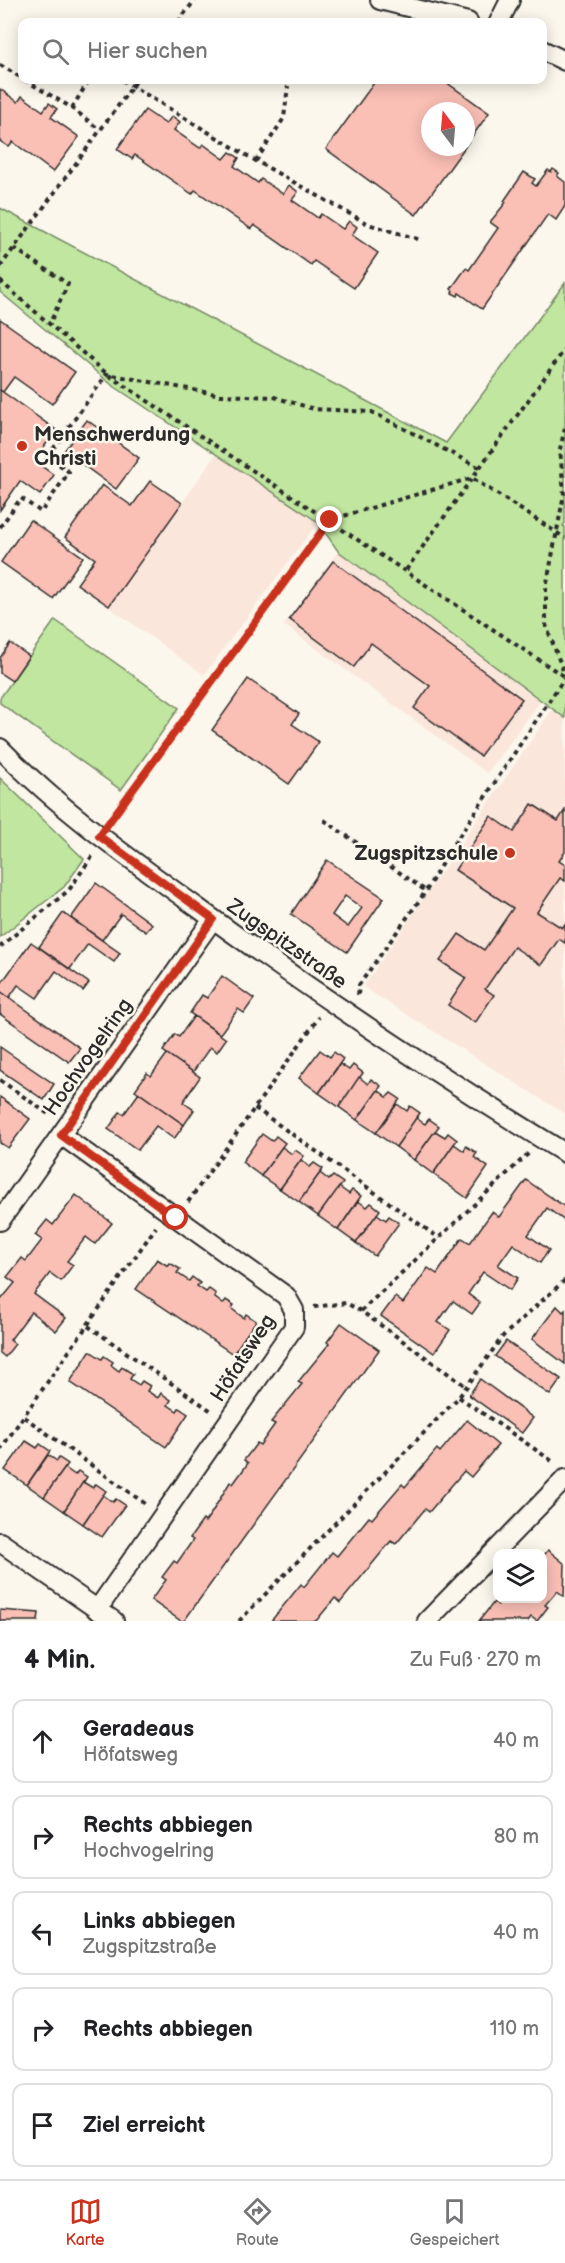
<!DOCTYPE html>
<html lang="de">
<meta charset="utf-8">
<style>
:root{--surface:#fff;--page:#f6f6f6;--text:#202124;--muted:#757577;--line:#e0e0e0;--accent:#c8321e}
body{margin:0;font-family:"Balsamiq Sans",sans-serif;background:var(--page);color:var(--text)}
.controls{position:absolute;right:18px;bottom:18px;display:grid;overflow:hidden;border-radius:12px;box-shadow:0 3px 15px #0003}
.controls button{width:54px;height:54px;display:grid;place-items:center;padding:0;border:0;border-bottom:2px solid var(--line);background:var(--surface);color:var(--text);font:30px sans-serif}
.compass{position:absolute;left:421px;top:102px;width:54px;height:54px;border-radius:50%;background:var(--surface);box-shadow:0 3px 15px #0003;rotate:344deg}
.stop{position:absolute;width:18px;height:18px;margin:-14px;border:4px solid #c8321e;border-radius:50%;background:#fff}
.stop.end{background:#c8321e;border-color:#fff;box-shadow:0 2px 6px #0008}
.list{margin:0;padding:0;list-style:none}
h2{display:flex;justify-content:space-between;align-items:center;height:78px;margin:0;padding:0 24px;font-size:26px}
h2 small{font-size:20px;font-weight:400;color:var(--muted)}
.list li{display:grid;grid-template-columns:39px 1fr auto;gap:18px;align-items:center;box-sizing:border-box;height:84px;margin:0 12px 12px;padding:0 12px;border:2px solid var(--line);border-radius:12px}
.list b{display:block;font-size:22px;white-space:nowrap}
.list p{margin:0;font-size:20px;white-space:nowrap;color:var(--muted)}
.list em{font-size:20px;font-style:normal;color:var(--muted)}
.icon{flex:none;width:33px;height:33px;fill:none;stroke:currentColor;stroke-width:2;stroke-linecap:round;stroke-linejoin:round}
.map{position:relative;flex:none;width:565px;height:1621px;overflow:hidden}
.search{position:absolute;background:var(--surface);box-shadow:0 3px 15px #0003;left:18px;right:18px;top:18px;height:66px;display:flex;align-items:center;gap:15px;box-sizing:border-box;padding:0 21px;border-radius:12px;color:var(--muted);font-size:22px}
.sheet{height:558px;background:var(--surface)}
nav{display:flex;justify-content:space-around;align-items:center;box-sizing:border-box;height:84px;border-top:2px solid var(--line);background:var(--surface);font-size:16px;color:var(--muted)}
nav a{display:grid;justify-items:center;gap:3px}
nav .on{color:var(--accent)}
.map>svg:first-child{display:block}
.built{fill:#fbe6dc}
.green{fill:#c0e6a0;stroke:#768866;stroke-width:1.5}
.building{fill:#fabfb5;stroke:#2b2b2b;stroke-width:1.5;fill-rule:evenodd}
.lines{fill:none;stroke-linecap:round;stroke-linejoin:round}
.street-casing{stroke:#2b2b2b;stroke-width:22}
.path{stroke:#2b2b2b;stroke-width:4;stroke-dasharray:4.5 4.5;stroke-linecap:butt}
.street{stroke:#fbf7ec;stroke-width:18}
.route{stroke:#c8321e;stroke-width:8}
.poi-dot{fill:#c8321e;stroke:#fbf7ec;stroke-width:2}
.labels{text-anchor:middle;dominant-baseline:central;stroke-width:5;stroke-linejoin:round;paint-order:stroke}
.poi-label{font-size:21px;font-weight:bold;fill:#2b2b2b;stroke:#fbf7ec;text-anchor:start}
.street-label{font-size:21px;fill:#2b2b2b;stroke:#fbf7ec}
</style>
<div class="map">
<svg width="565" height="1621" viewBox="0 0 565 1621">
<rect width="100%" height="100%" fill="#fbf7ec"/>
<filter id="ink" filterUnits="userSpaceOnUse"><feTurbulence type="fractalNoise" baseFrequency=".0167" numOctaves="2"/><feDisplacementMap in="SourceGraphic" scale="12" xChannelSelector="R" yChannelSelector="G"/><feConvolveMatrix kernelMatrix="1 2 1 2 8 2 1 2 1" color-interpolation-filters="sRGB"/></filter>
<g filter="url(#ink)">
<!-- built -->
<g class="built">
<polygon points="216,454 318,522 204,675 77,584 95,559 65,537 102,485 132,506 150,481 182,503"/>
<polygon points="338,551 541,701 487,773 284,625"/>
<polygon points="552,710 565,718 565,1114 363,987"/>
</g>
<!-- green -->
<g class="green">
<polygon points="0,208 446,443 565,283 565,523 563,526 565,527 565,718 338,551 318,522 112,385 0,292"/>
<polygon points="55,620 179,708 121,790 0,703 0,698"/>
<polygon points="0,778 84,859 64,887 0,937"/>
</g>
<!-- building -->
<g class="building">
<polygon points="376,80 443,80 489,113 466,145 466,111 430,111 430,147 465,147 416,215 326,149"/>
<polygon points="0,89 18,102 22,96 43,111 49,103 57,109 51,117 79,137 53,172 13,142 9,147 0,141"/>
<polygon points="145,110 166,124 172,116 180,122 174,130 200,148 203,144 224,159 230,152 239,158 234,166 258,183 261,179 283,194 289,185 298,192 292,200 318,218 321,214 343,229 349,221 357,227 352,235 378,253 354,288 314,261 311,265 254,225 251,229 195,190 192,194 135,155 132,159 117,149"/>
<polygon points="553,169 559,173 557,176 565,182 565,206 556,220 548,214 482,309 459,293 458,296 452,293 453,291 451,289 466,268 469,270 498,228 490,222 503,206 506,202 504,201 524,172 535,179 532,183 536,186 548,170 551,172"/>
<polygon points="0,319 75,372 52,404 14,377 3,392 0,390"/>
<polygon points="0,390 56,430 34,461 54,475 40,495 20,481 0,510"/>
<polygon points="87,420 139,458 116,489 64,451"/>
<polygon points="150,481 182,503 109,606 77,584 95,559 65,537 102,485 132,506"/>
<polygon points="30,520 83,557 53,599 1,562"/>
<polygon points="333,561 522,699 480,756 414,708 430,686 371,643 354,667 289,619"/>
<polygon points="10,643 29,656 12,681 0,673 0,658"/>
<polygon points="248,679 299,714 292,724 319,742 289,784 212,730"/>
<polygon points="532,804 558,821 565,810 565,852 559,861 565,865 565,881 560,878 537,912 562,928 565,924 565,943 559,939 541,965 514,947 485,989 494,995 475,1023 448,1005 466,978 440,961 459,934 484,950 513,908 455,870 491,816 514,832"/>
<path d="M327 860 384 898 347 952 291 914ZM345 896 362 908 348 927 332 915Z"/>
<polygon points="96,883 152,924 146,932 121,914 102,940 71,918"/>
<polygon points="63,913 120,953 114,962 88,944 70,969 39,947"/>
<polygon points="31,942 89,983 83,991 56,971 37,998 18,985 9,998 0,991 0,985"/>
<polygon points="222,976 254,999 244,1013 238,1009 220,1034 190,1013 202,995 207,998"/>
<polygon points="0,991 80,1048 69,1062 0,1014"/>
<polygon points="194,1016 226,1039 217,1052 210,1047 193,1072 163,1051 175,1034 179,1037"/>
<polygon points="0,1047 54,1084 44,1100 0,1070"/>
<polygon points="320,1050 330,1057 334,1052 343,1059 319,1093 299,1078"/>
<polygon points="167,1054 200,1077 183,1102 194,1110 184,1125 135,1090 147,1073 151,1076"/>
<polygon points="340,1064 349,1070 353,1065 363,1073 339,1107 319,1093"/>
<polygon points="359,1077 368,1084 371,1079 381,1086 357,1120 339,1107"/>
<polygon points="378,1090 387,1097 391,1093 400,1099 376,1133 357,1120"/>
<polygon points="139,1093 184,1125 174,1139 156,1126 138,1150 108,1129 120,1112 124,1114"/>
<polygon points="0,1097 30,1119 8,1148 0,1143"/>
<polygon points="397,1104 407,1111 410,1106 420,1113 396,1147 376,1133"/>
<polygon points="416,1118 425,1124 429,1119 439,1126 414,1160 396,1147"/>
<polygon points="435,1131 445,1137 448,1133 457,1140 433,1174 414,1160"/>
<polygon points="262,1134 272,1141 276,1136 285,1143 261,1176 242,1162"/>
<polygon points="454,1144 464,1151 466,1146 477,1153 474,1157 488,1167 467,1198 433,1174"/>
<polygon points="282,1147 292,1154 295,1150 304,1156 280,1189 261,1176"/>
<polygon points="301,1160 310,1167 314,1163 323,1169 299,1202 280,1189"/>
<polygon points="320,1173 329,1180 333,1176 343,1183 318,1216 299,1202"/>
<polygon points="526,1180 565,1207 565,1221 547,1208 528,1235 549,1250 540,1263 513,1244 498,1265 518,1278 510,1290 483,1272 468,1294 480,1303 472,1314 453,1301 438,1322 450,1330 434,1353 381,1316 395,1297 403,1303 428,1268 437,1274 462,1238 470,1243 492,1212 499,1217"/>
<polygon points="339,1187 349,1194 352,1190 361,1196 338,1230 318,1216"/>
<polygon points="76,1195 112,1223 95,1244 86,1237 67,1261 73,1265 61,1281 50,1273 34,1294 66,1318 56,1331 31,1312 10,1340 15,1344 5,1357 0,1353 0,1301 15,1283 7,1277 22,1258 26,1261 42,1240 35,1235 47,1220 53,1225"/>
<polygon points="358,1201 367,1207 371,1203 380,1210 356,1243 338,1230"/>
<polygon points="377,1214 386,1220 389,1216 399,1223 375,1256 356,1243"/>
<polygon points="157,1259 168,1266 170,1263 180,1269 177,1273 189,1281 192,1277 200,1283 197,1286 206,1292 209,1289 216,1294 214,1297 223,1304 226,1300 234,1305 232,1309 244,1318 246,1314 256,1321 233,1354 136,1289"/>
<polygon points="557,1306 563,1312 565,1310 565,1364 532,1339"/>
<polygon points="341,1323 379,1350 184,1621 181,1621 151,1600 166,1580 162,1577 174,1561 177,1563 193,1540 190,1538 203,1520 205,1522 212,1512 230,1482 233,1484 241,1473 248,1463 244,1460 257,1443 260,1445 275,1424 271,1422 302,1384 298,1382 329,1344 327,1342"/>
<polygon points="506,1341 561,1379 550,1395 495,1356"/>
<polygon points="90,1351 102,1359 104,1356 113,1362 111,1365 119,1371 122,1367 133,1374 130,1379 139,1385 142,1381 150,1386 147,1391 158,1398 161,1393 171,1400 168,1405 177,1411 179,1408 188,1414 166,1447 70,1382"/>
<polygon points="480,1379 533,1418 522,1433 469,1395"/>
<polygon points="467,1420 498,1445 471,1477 464,1471 429,1512 425,1509 396,1544 391,1541 340,1603 335,1598 316,1621 271,1621 301,1584 304,1587 332,1552 337,1556 369,1517 372,1519 402,1484 405,1487 437,1449 440,1452"/>
<polygon points="26,1441 37,1448 40,1444 50,1451 27,1485 5,1470"/>
<polygon points="48,1455 57,1461 59,1458 68,1464 44,1497 27,1485"/>
<polygon points="65,1468 75,1475 78,1471 87,1477 64,1511 44,1497"/>
<polygon points="83,1482 93,1488 96,1484 106,1491 83,1524 64,1511"/>
<polygon points="103,1495 113,1502 116,1499 125,1505 102,1537 83,1524"/>
<polygon points="548,1550 565,1564 564,1596 557,1591 545,1605 548,1607 537,1621 531,1617 528,1621 479,1621 494,1602 498,1605 503,1598 542,1598 542,1558"/>
<polygon points="0,1610 39,1613 38,1621 0,1621"/>
</g>
<g class="lines">
<!-- street casing -->
<g class="street-casing">
<g id="street">
<polyline points="380,0 468,22"/>
<polyline points="499,22 510,0"/>
<polyline points="542,50 565,61"/>
<path d="M0 748C59 809 129 858 198 908 317 995 439 1076 565 1153"/>
<polyline points="61,1135 286,1296 294,1310 294,1327 97,1610"/>
<polyline points="0,1221 213,919"/>
<polyline points="0,1542 114,1621"/>
<polyline points="427,1621 565,1479"/>
</g>
</g>
<!-- path -->
<g class="path">
<polyline points="178,22 195,0"/>
<polyline points="0,65 22,78"/>
<polyline points="25,80 72,108 100,130"/>
<polyline points="122,80 256,161 368,224 421,240"/>
<polyline points="72,108 89,80"/>
<polyline points="256,161 284,118 288,86"/>
<polyline points="14,248 68,284 49,325"/>
<polyline points="0,267 137,80"/>
<polyline points="0,281 107,374 565,677"/>
<polyline points="565,428 560,449 564,494 546,588 546,625 565,676"/>
<polyline points="0,527 21,498 41,512 69,472 48,456 107,374 221,395 274,397 314,409 372,412 480,468"/>
<polyline points="406,570 565,349"/>
<polyline points="110,820 330,520 472,478 565,538"/>
<polyline points="324,820 426,891"/>
<polyline points="0,947 69,890 93,855"/>
<polyline points="358,995 359,985 426,891 446,856 565,677"/>
<polyline points="0,1080 51,1116"/>
<polyline points="255,1108 439,1238"/>
<polyline points="188,1202 319,1017"/>
<polyline points="314,1307 346,1303 361,1311 467,1387"/>
<polyline points="361,1311 529,1153"/>
<polyline points="88,1326 213,1412"/>
<polyline points="459,1397 555,1463"/>
<polyline points="24,1417 147,1505"/>
<polyline points="0,1450 156,1227"/>
<polyline points="239,1621 459,1397 503,1336 565,1280"/>
</g>
<!-- street -->
<use href="#street" class="street"/>
</g>
</g>
<g class="lines" filter="url(#ink)">
<!-- route -->
<polyline class="route" points="176,1218 61,1135 213,919 99,836 330,520"/>
</g>
<!-- markers -->
<g class="poi-dot">
<circle cx="22" cy="446" r="6"/>
<circle cx="510" cy="853" r="6"/>
</g>
<g class="labels">
<!-- poi labels -->
<g class="poi-label">
<text x="34" y="434">Menschwerdung<tspan x="34" dy="24">Christi</tspan></text>
<text x="498" y="853" text-anchor="end">Zugspitzschule</text>
</g>
<!-- street labels -->
<g class="street-label">
<text transform="translate(287 944) rotate(35)">Zugspitzstraße</text>
<text transform="translate(88 1057) rotate(-55)">Hochvogelring</text>
<text transform="translate(243 1358) rotate(-57)">Höfatsweg</text>
</g>
</g>
</svg>
<div class="controls">
<button><svg class="icon" aria-label="layers" viewBox="0 0 24 24"><path d="M12 4l9 5-9 5-9-5zM3 14l9 5 9-5"/></svg></button>
</div>
<svg class="compass" viewBox="-18 -18 36 36"><path d="M0-13l5 13h-10z" fill="#e53935"/><path d="M0 13l5-13h-10z" fill="#757577"/></svg>
<div class="stop" style="left:176px;top:1218px"></div>
<div class="stop end" style="left:330px;top:520px"></div>
<div class="search"><svg class="icon" aria-label="search" viewBox="0 0 24 24"><circle cx="10" cy="10" r="6"/><path d="M15 15l6 6"/></svg>Hier suchen</div>
</div>
<section class="sheet">
<h2>4 Min.<small>Zu Fuß · 270 m</small></h2>
<ul class="list">
<li><svg class="icon" aria-label="ahead" viewBox="0 0 24 24"><path d="M12 20V5M6 11l6-6 6 6"/></svg><div><b>Geradeaus</b><p>Höfatsweg</p></div><em>40 m</em></li>
<li><svg class="icon" aria-label="right" viewBox="0 0 24 24"><path d="M7 20v-9h11M14 6l5 5-5 5"/></svg><div><b>Rechts abbiegen</b><p>Hochvogelring</p></div><em>80 m</em></li>
<li><svg class="icon" aria-label="left" viewBox="0 0 24 24"><path d="M17 20v-9H6M10 6l-5 5 5 5"/></svg><div><b>Links abbiegen</b><p>Zugspitzstraße</p></div><em>40 m</em></li>
<li><svg class="icon" aria-label="right" viewBox="0 0 24 24"><path d="M7 20v-9h11M14 6l5 5-5 5"/></svg><div><b>Rechts abbiegen</b></div><em>110 m</em></li>
<li><svg class="icon" aria-label="arrive" viewBox="0 0 24 24"><path d="M6 21V4h12l-3 4 3 4H6"/></svg><div><b>Ziel erreicht</b></div></li>
</ul>
</section>
<nav>
<a class="on"><svg class="icon" aria-label="map" viewBox="0 0 24 24"><path d="M3 6l6-2 6 2 6-2v14l-6 2-6-2-6 2zM9 4v14M15 6v14"/></svg>Karte</a>
<a><svg class="icon" aria-label="directions" viewBox="0 0 24 24"><path d="M12 3l9 9-9 9-9-9zM9 14v-3h6M13 9l2 2-2 2"/></svg>Route</a>
<a><svg class="icon" aria-label="saved" viewBox="0 0 24 24"><path d="M7 4h10v16l-5-4-5 4z"/></svg>Gespeichert</a>
</nav>
